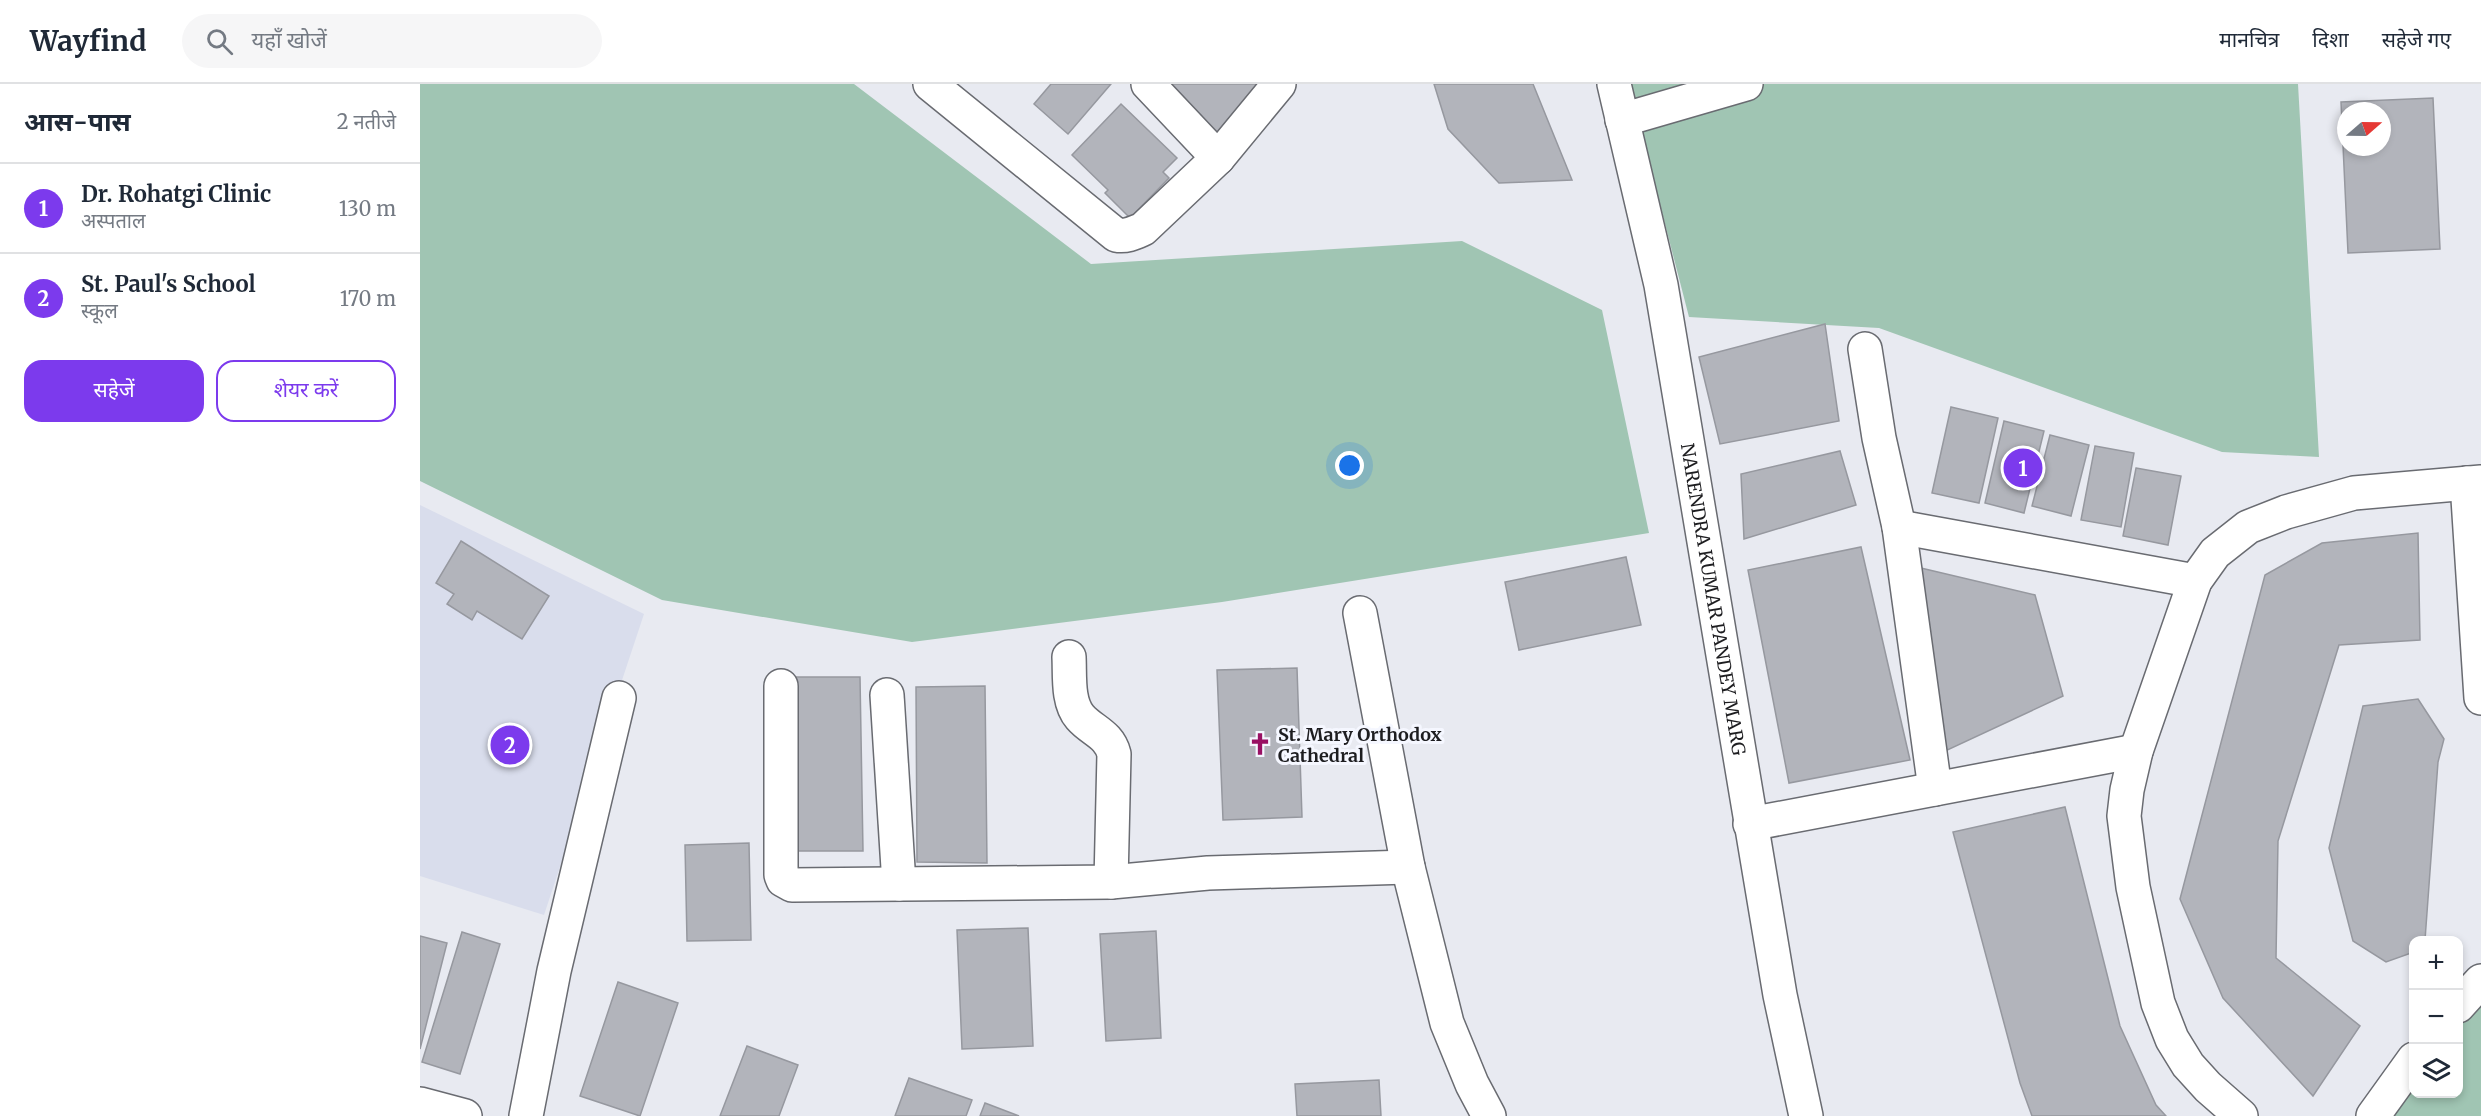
<!DOCTYPE html>
<html lang="hi">
<meta charset="utf-8">
<style>
:root{--surface:#fff;--page:#f6f6f7;--text:#1f2937;--muted:#747a83;--line:#e0e1e3;--accent:#7c3aed}
body{margin:0;font-family:Merriweather,"Noto Sans Devanagari",serif;background:var(--page);color:var(--text)}
.controls{position:absolute;right:18px;bottom:18px;display:grid;overflow:hidden;border-radius:12px;box-shadow:0 3px 9px #0003}
.controls button{width:54px;height:54px;display:grid;place-items:center;padding:0;border:0;border-bottom:2px solid var(--line);background:var(--surface);color:var(--text);font:30px sans-serif}
.compass{position:absolute;left:1917px;top:18px;width:54px;height:54px;border-radius:50%;background:var(--surface);box-shadow:0 3px 9px #0003;rotate:70deg}
.you{position:absolute;left:930px;top:382px;width:21px;height:21px;margin:-15px;border:4px solid #fff;border-radius:50%;background:#1a73e8;box-shadow:0 0 0 9px #1a73e833}
.badge{display:grid;place-items:center;width:39px;height:39px;border-radius:50%;background:var(--accent);color:#fff;font-size:20px;font-weight:700}
.pin{position:absolute;translate:-50% -50%;border:3px solid #fff;box-shadow:0 2px 6px #0006}
.list{margin:0;padding:0;list-style:none}
h2{display:flex;justify-content:space-between;align-items:center;height:78px;margin:0;padding:0 24px;font-size:26px}
h2 small{font-size:20px;font-weight:400;color:var(--muted)}
.list li{display:grid;grid-template-columns:39px 1fr auto;gap:18px;align-items:center;box-sizing:border-box;height:90px;padding:0 24px;border-top:2px solid var(--line)}
.list b{display:block;font-size:22px;white-space:nowrap}
.list p{margin:0;font-size:20px;white-space:nowrap;color:var(--muted)}
.list em{font-size:20px;font-style:normal;color:var(--muted)}
.actions{display:flex;gap:12px;padding:18px 24px}
.actions a{flex:1;padding:14px 0;border:2px solid var(--accent);border-radius:18px;text-align:center;font-size:21px;color:var(--accent)}
.actions .main{background:var(--accent);color:#fff}
.icon{flex:none;width:33px;height:33px;fill:none;stroke:currentColor;stroke-width:2;stroke-linecap:round;stroke-linejoin:round}
.map{position:relative;flex:none;width:2061px;height:1032px;overflow:hidden}
header{display:flex;align-items:center;gap:36px;box-sizing:border-box;height:84px;padding:0 30px;background:var(--surface);border-bottom:2px solid var(--line)}
header strong{font-size:28px}
nav{display:flex;gap:33px;margin-inline-start:auto;font-size:21px}
.search{width:420px;height:54px;background:var(--page);display:flex;align-items:center;gap:15px;box-sizing:border-box;padding:0 21px;border-radius:33px;color:var(--muted);font-size:22px}
main{display:flex}
aside{flex:1;background:var(--surface)}
.map>svg:first-child{display:block}
.built{fill:#d9ddec}
.park{fill:#a0c5b3}
.building{fill:#b2b4bb;stroke:#96989f;stroke-width:1.5;fill-rule:evenodd}
.lines{fill:none;stroke-linecap:round;stroke-linejoin:round}
.minor-casing{stroke:#696b71;stroke-width:36}
.minor{stroke:#fff;stroke-width:33}
.labels{text-anchor:middle;dominant-baseline:central;stroke-width:6;stroke-linejoin:round;paint-order:stroke}
.street-label{font-size:18px;fill:#1d1d20;stroke:#f5f7ff}
.poi-label{font-size:18px;font-weight:bold;fill:#1d1d20;stroke:#f5f7ff;text-anchor:start}
</style>
<header>
<strong>Wayfind</strong>
<div class="search"><svg class="icon" aria-label="search" viewBox="0 0 24 24"><circle cx="10" cy="10" r="6"/><path d="M15 15l6 6"/></svg>यहाँ खोजें</div>
<nav><a>मानचित्र</a><a>दिशा</a><a>सहेजे गए</a></nav>
</header>
<main>
<aside>
<h2>आस-पास<small>2 नतीजे</small></h2>
<ul class="list">
<li><span class="badge">1</span><div><b>Dr. Rohatgi Clinic</b><p>अस्पताल</p></div><em>130 m</em></li>
<li><span class="badge">2</span><div><b>St. Paul's School</b><p>स्कूल</p></div><em>170 m</em></li>
</ul>
<div class="actions"><a class="main">सहेजें</a><a>शेयर करें</a></div>
</aside>
<div class="map">
<svg width="2061" height="1032" viewBox="0 0 2061 1032">
<rect width="100%" height="100%" fill="#e8eaf1"/>
<!-- built -->
<polygon class="built" points="0,421 224,530 124,831 0,792"/>
<!-- park -->
<g class="park">
<polygon points="0,0 434,0 671,180 1042,157 1182,226 1229,449 802,518 492,558 242,516 0,397"/>
<polygon points="1209,0 1878,0 1899,373 1802,368 1459,244 1269,233"/>
<polygon points="2061,913 2061,1032 1962,1032 1993,994 1994,1010 2038,1010 2039,940"/>
</g>
<!-- building -->
<g class="building">
<polygon points="631,0 691,0 648,50 614,20"/>
<polygon points="740,0 842,0 795,54"/>
<polygon points="1014,0 1113,0 1152,96 1079,99 1028,45"/>
<path d="M2013 14 2020 165 1928 169 1921 18ZM1926 27H1962V63H1926Z"/>
<polygon points="701,20 757,74 743,88 749,94 710,134 685,109 688,106 652,71"/>
<polygon points="1405,240 1419,337 1300,360 1279,273"/>
<polygon points="1531,323 1578,334 1559,419 1512,409"/>
<polygon points="1584,337 1624,347 1604,429 1565,419"/>
<polygon points="1630,351 1669,361 1651,432 1612,422"/>
<polygon points="1675,362 1714,369 1701,443 1661,436"/>
<polygon points="1420,367 1436,421 1324,455 1321,390"/>
<polygon points="1716,384 1761,392 1748,461 1703,452"/>
<polygon points="1998,449 2000,556 1919,561 1858,757 1856,874 1940,942 1893,1012 1803,914 1760,815 1845,491 1902,459"/>
<polygon points="41,457 129,512 102,555 57,527 52,536 27,520 34,510 16,499"/>
<polygon points="1441,463 1490,676 1369,699 1328,486"/>
<polygon points="1206,473 1221,541 1099,566 1085,498"/>
<polygon points="1484,480 1615,511 1643,612 1521,669"/>
<polygon points="877,584 882,733 803,736 797,586"/>
<polygon points="369,593 440,593 443,767 371,767"/>
<polygon points="565,602 567,779 497,778 496,603"/>
<polygon points="1998,615 2024,655 2018,678 2005,856 1994,856 1994,868 1966,878 1933,857 1909,764 1943,622"/>
<polygon points="1645,723 1700,942 1736,1021 1746,1032 1612,1032 1600,999 1533,748"/>
<polygon points="329,759 331,856 267,857 265,761"/>
<polygon points="608,844 613,962 542,965 537,846"/>
<polygon points="736,847 741,954 686,957 680,850"/>
<polygon points="42,848 80,860 40,990 2,978"/>
<polygon points="0,852 27,859 0,965"/>
<polygon points="198,898 258,919 220,1032 160,1012"/>
<polygon points="327,962 378,981 359,1032 300,1032"/>
<polygon points="489,994 552,1016 546,1032 475,1032"/>
<polygon points="959,996 961,1032 877,1032 875,1000"/>
<polygon points="565,1019 599,1032 560,1032"/>
</g>
<g class="lines">
<!-- minor casing -->
<g class="minor-casing">
<g id="minor">
<path d="M510 0 696 151C706 153 714 149 723 145L798 74 859 0"/>
<polyline points="728,0 798,74"/>
<path id="s1" d="M1194 0 1241 201 1360 911 1386 1032"/>
<polyline points="1202,36 1326,0"/>
<polyline points="1445,265 1459,354 1479,443 1515,705"/>
<polyline points="2047,399 2061,614"/>
<polyline points="1479,443 1775,497"/>
<polyline points="940,529 988,783 1027,939 1052,1000 1069,1032"/>
<path d="M649 573C650 591 647 618 660 633 672 647 689 650 694 670L691 798"/>
<polyline points="361,602 361,791 363,796 372,801 691,798 788,789 988,783"/>
<polyline points="467,611 479,800"/>
<polyline points="1330,740 1716,667"/>
<polyline points="2038,922 2061,897"/>
<polyline points="0,1020 45,1032"/>
<polyline points="106,1032 134,887 199,614"/>
<polyline points="1821,1032 1788,1003 1768,981 1752,955 1738,919 1713,803 1704,732 1707,706 1716,667 1775,497 1795,469 1828,443 1866,428 1934,409 2061,398"/>
<polyline points="1953,1032 1994,975"/>
</g>
</g>
<!-- minor -->
<use href="#minor" class="minor"/>
</g>
<!-- icons -->
<defs>
<g id="church-bare" transform="scale(1.8)"><path d="M-1.2-6h2.4v3.5h3.3v2.4h-3.3V6h-2.4V-.1h-3.3v-2.4h3.3Z" fill="#991063" stroke="#f5f7ff" stroke-width="2.5" paint-order="stroke"/></g>
</defs>
<g fill-rule="evenodd">
<use href="#church-bare" x="840" y="660"/>
</g>
<g class="labels">
<!-- street labels -->
<g class="street-label">
<text stroke="none"><textPath href="#s1" startOffset="525">NARENDRA KUMAR PANDEY MARG</textPath></text>
</g>
<!-- poi labels -->
<g class="poi-label">
<text x="858" y="650">St. Mary Orthodox<tspan x="858" dy="21">Cathedral</tspan></text>
</g>
</g>
</svg>
<div class="controls">
<button>+</button>
<button>−</button>
<button><svg class="icon" aria-label="layers" viewBox="0 0 24 24"><path d="M12 4l9 5-9 5-9-5zM3 14l9 5 9-5"/></svg></button>
</div>
<svg class="compass" viewBox="-18 -18 36 36"><path d="M0-13l5 13h-10z" fill="#e53935"/><path d="M0 13l5-13h-10z" fill="#747a83"/></svg>
<div class="you"></div>
<div class="pin badge" style="left:1603px;top:384px">1</div>
<div class="pin badge" style="left:90px;top:661px">2</div>
</div>
</main>
